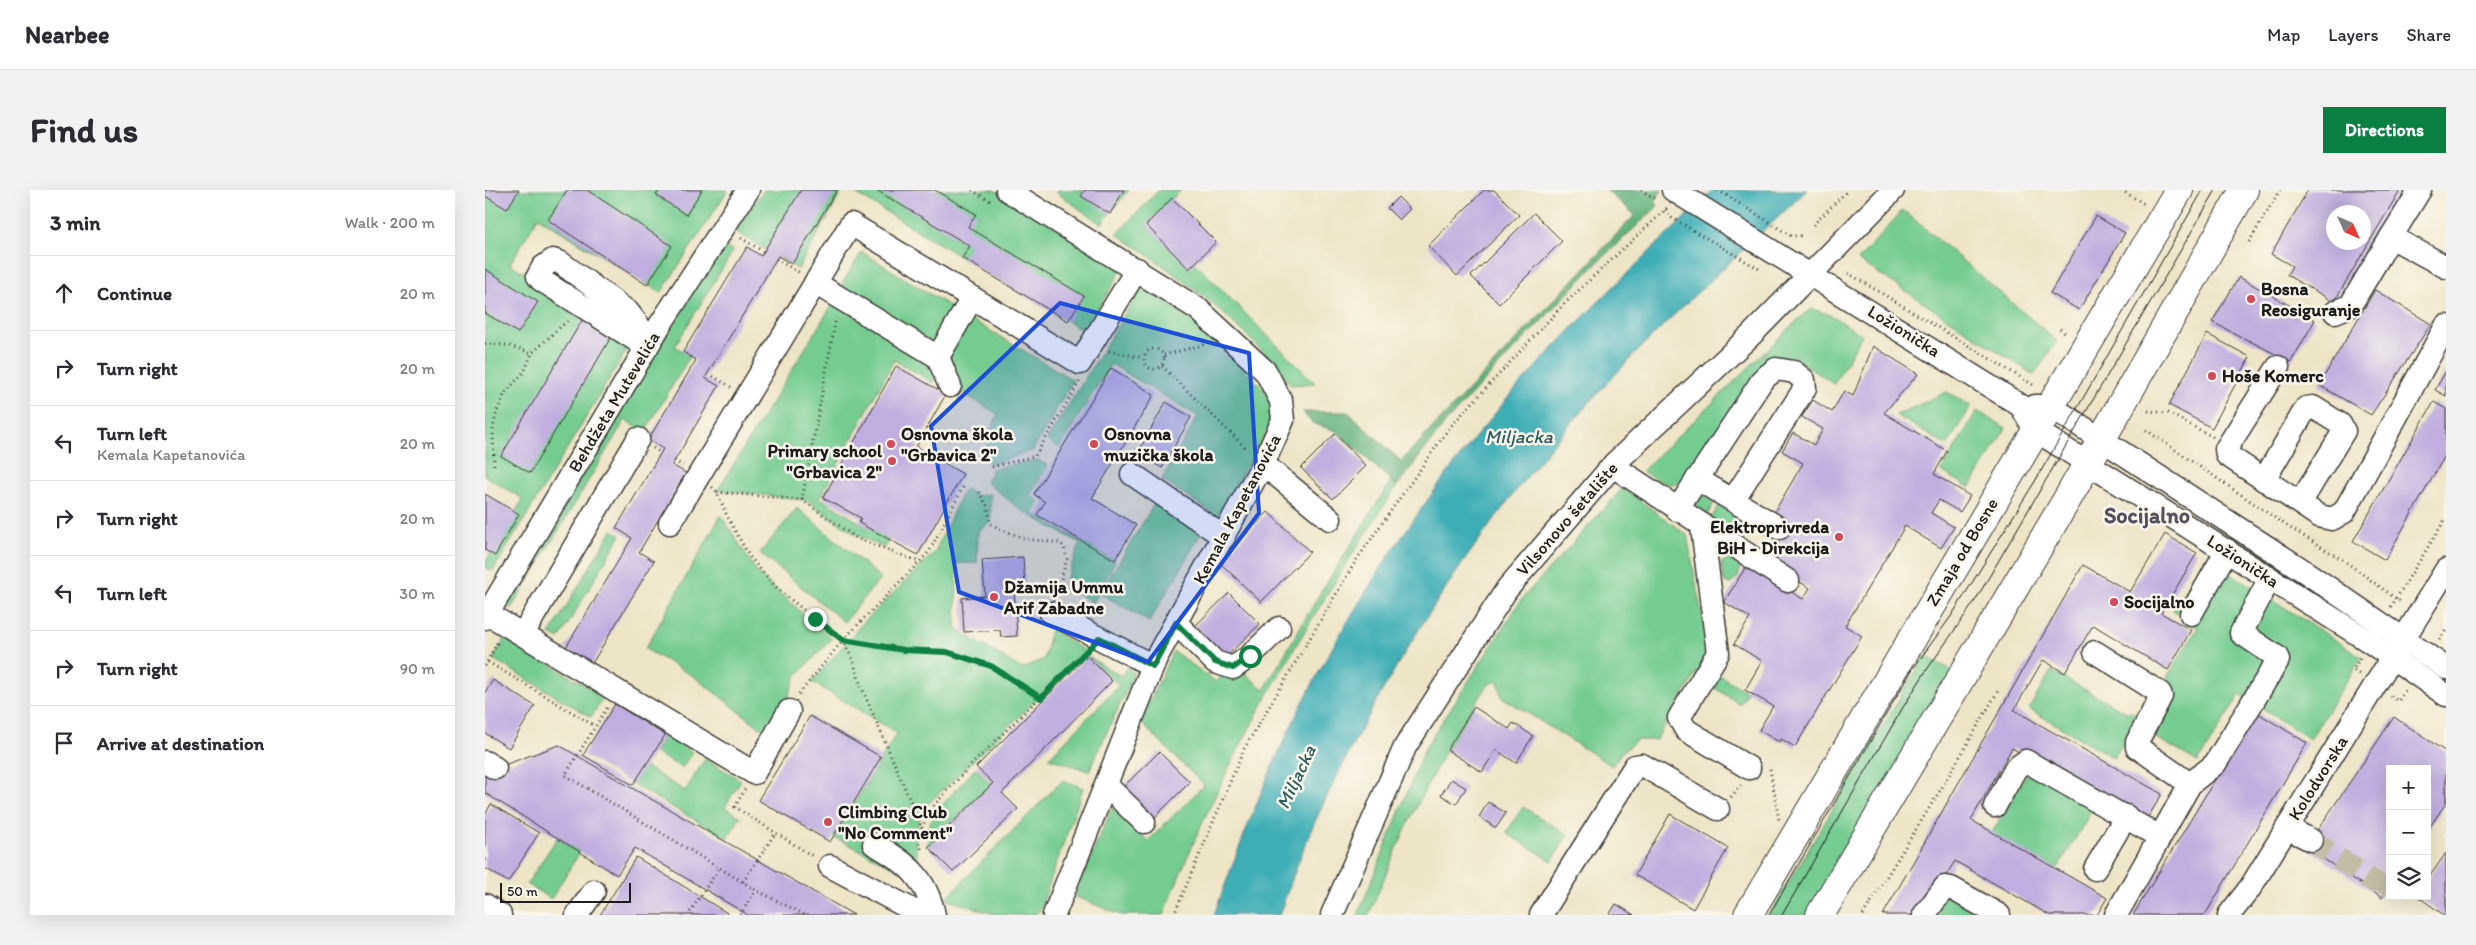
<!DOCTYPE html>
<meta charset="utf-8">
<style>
:root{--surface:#fff;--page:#f2f2f3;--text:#2b2b33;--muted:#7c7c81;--line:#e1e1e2;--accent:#0b8043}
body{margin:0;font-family:Itim,sans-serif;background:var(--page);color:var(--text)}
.controls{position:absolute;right:15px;bottom:15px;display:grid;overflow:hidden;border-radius:0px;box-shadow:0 5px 20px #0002}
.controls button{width:45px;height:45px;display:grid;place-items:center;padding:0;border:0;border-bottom:1px solid var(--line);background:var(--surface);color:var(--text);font:25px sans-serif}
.compass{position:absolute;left:1841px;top:15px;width:45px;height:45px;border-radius:50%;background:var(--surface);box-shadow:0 5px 20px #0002;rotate:135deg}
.scale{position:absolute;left:15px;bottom:12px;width:131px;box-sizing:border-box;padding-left:5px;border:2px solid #1c1c1c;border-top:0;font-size:14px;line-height:18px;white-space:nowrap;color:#1c1c1c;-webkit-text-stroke:4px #fbf7ec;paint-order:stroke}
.stop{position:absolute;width:15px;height:15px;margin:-11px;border:4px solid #0b8043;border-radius:50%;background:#fff}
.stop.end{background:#0b8043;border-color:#fff;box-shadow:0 1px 5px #0008}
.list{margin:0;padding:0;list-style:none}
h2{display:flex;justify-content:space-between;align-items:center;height:65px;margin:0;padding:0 20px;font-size:21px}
h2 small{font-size:16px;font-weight:400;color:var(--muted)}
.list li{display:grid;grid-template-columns:32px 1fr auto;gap:15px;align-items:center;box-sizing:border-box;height:75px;padding:0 20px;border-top:1px solid var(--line)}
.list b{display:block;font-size:19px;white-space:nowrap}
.list p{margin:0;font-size:16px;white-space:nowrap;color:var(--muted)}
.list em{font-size:16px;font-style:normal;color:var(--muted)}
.icon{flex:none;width:28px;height:28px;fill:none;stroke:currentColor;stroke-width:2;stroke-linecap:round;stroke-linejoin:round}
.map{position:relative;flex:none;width:1961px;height:725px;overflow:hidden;border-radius:0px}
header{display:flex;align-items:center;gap:30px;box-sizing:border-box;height:70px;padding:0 25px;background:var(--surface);border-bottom:1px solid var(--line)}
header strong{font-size:24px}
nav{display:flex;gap:28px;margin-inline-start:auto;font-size:18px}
.intro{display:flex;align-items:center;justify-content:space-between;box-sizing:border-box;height:120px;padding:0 30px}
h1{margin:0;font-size:35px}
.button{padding:12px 22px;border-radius:0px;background:var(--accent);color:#fff;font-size:18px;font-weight:700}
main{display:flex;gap:30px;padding:0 30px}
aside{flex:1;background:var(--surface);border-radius:0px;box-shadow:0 5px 20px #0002}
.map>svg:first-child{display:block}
.green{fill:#75cc91;stroke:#487456}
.forest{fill:#60b07b;stroke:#3e664c}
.water{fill:#3cadb6;stroke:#2c6469}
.building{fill:#bfaedf;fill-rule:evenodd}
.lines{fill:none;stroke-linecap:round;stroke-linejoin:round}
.minor-tunnel{stroke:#c4bda5;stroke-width:22;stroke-dasharray:22 11;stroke-linecap:butt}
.minor-casing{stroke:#3c3a36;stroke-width:25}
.major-casing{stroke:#3c3a36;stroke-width:30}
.path{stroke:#3c3a36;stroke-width:3;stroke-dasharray:1 4;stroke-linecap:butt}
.minor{stroke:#fff;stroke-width:22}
.major{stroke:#fff;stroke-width:28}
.tram{stroke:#1c1c1c;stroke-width:1}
.route{stroke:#0b8043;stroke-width:6}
.marked{fill:#1d4ed8;fill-opacity:0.2;stroke:#1d4ed8;stroke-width:4;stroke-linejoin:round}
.poi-dot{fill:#d1495b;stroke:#fbf7ec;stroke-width:2}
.labels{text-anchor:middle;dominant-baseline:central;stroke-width:5;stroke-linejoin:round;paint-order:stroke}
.poi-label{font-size:18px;font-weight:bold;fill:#1c1c1c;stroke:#fbf7ec;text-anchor:start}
.street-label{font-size:18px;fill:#1c1c1c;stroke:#fbf7ec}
.water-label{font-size:19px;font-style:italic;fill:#2a5d61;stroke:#fbf7ec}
.district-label{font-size:22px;font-weight:bold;fill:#554f60;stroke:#fbf7ec}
</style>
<header>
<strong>Nearbee</strong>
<nav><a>Map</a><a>Layers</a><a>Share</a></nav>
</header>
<div class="intro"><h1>Find us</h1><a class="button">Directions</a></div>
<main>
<aside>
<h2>3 min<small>Walk · 200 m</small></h2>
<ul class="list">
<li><svg class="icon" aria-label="ahead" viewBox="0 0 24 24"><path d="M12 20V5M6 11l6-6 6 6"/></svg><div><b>Continue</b></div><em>20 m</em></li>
<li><svg class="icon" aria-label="right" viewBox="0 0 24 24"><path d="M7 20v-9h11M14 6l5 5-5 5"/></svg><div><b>Turn right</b></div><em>20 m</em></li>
<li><svg class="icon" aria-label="left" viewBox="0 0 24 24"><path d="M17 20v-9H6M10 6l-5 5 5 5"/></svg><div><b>Turn left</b><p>Kemala Kapetanovića</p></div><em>20 m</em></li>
<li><svg class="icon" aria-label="right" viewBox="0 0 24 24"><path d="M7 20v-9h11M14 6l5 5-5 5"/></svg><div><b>Turn right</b></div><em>20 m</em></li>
<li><svg class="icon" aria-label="left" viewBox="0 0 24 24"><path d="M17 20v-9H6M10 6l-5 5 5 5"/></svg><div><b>Turn left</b></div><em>30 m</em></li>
<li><svg class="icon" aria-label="right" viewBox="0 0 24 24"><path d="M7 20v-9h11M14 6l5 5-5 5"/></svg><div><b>Turn right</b></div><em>90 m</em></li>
<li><svg class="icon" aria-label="arrive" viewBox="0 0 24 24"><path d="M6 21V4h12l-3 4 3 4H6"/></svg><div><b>Arrive at destination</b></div></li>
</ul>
</aside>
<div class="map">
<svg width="1961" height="725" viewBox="0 0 1961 725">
<rect width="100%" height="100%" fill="#fbf7ec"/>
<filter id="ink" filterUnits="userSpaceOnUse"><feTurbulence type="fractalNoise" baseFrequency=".02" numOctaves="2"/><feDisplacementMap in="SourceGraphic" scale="10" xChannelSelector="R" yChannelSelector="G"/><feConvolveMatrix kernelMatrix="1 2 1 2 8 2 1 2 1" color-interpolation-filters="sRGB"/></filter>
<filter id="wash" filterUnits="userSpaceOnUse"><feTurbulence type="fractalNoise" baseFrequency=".0096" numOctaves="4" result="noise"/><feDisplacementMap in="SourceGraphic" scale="20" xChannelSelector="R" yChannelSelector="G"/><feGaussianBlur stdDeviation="1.12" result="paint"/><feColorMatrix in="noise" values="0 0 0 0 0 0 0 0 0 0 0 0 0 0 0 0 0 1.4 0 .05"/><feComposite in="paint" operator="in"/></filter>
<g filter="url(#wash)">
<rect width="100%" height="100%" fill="#eee5c7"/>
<!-- green -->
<g class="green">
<polygon points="0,0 243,0 176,103 53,27 25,74 149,148 8,381 0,378 0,373 38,309 0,286"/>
<polygon points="279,0 358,0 313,79 250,41"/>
<polygon points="365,0 509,0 638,78 599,141"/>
<polygon points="573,0 644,0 616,34 571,2"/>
<path d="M674 0H696L661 35 704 78 710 73 830 193 806 195C758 133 697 87 632 44Z"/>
<polygon points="1418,20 1572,151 1549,185 1373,70"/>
<polygon points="237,53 248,61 190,156 205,166 160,242 140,230 26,419 18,414"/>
<polygon points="377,62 474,122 451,162 352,102"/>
<path d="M658 95 722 142 782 202C787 215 786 225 783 239L732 326 677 290 713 226 626 174 574 258 562 250Z"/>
<polygon points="348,113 434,162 453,184 449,193 409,170 335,308 404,350 399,358 370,344 321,310 233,300"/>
<path d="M1327 119 1346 125 1377 145 1349 194C1331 183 1309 161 1287 170L1197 291C1181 299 1171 289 1157 281L1318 125Z"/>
<path d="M482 127 588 190 548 260 505 275C494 265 508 236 513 224L476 202 465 171 464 158Z"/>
<polygon points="1462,202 1486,216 1462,256 1411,225"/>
<polygon points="1492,221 1521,238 1485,298 1456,281"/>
<polygon points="553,270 563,276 545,305 555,312 548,324 630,371 608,413 579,395 595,353 539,322 501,292 508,279"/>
<path d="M906 291 912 296C822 431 736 573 679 725H636L589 706 627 618 663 651 719 595 655 532 688 461 731 492 749 473 779 500 831 410Z"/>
<path d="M1138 298 1202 345 1224 463 1171 550H1152L1137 562 1127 576 1017 507 1013 491 1004 494C953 564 916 645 884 725H873L940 558 1037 409Z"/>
<path d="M479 299 494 306 505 304 506 331 493 341 492 373H472L471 439 537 479 559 469 566 439 601 462 443 614C423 645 430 660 440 693L349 647 412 543 327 492 376 435 450 362Z"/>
<polygon points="676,303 723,332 664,432 615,403"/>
<polygon points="1219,305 1230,311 1221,327 1210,316 1214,306"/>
<polygon points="1235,314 1268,334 1258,350 1225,330"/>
<polygon points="312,318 396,388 359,432 275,363"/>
<polygon points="236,325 273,384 347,449 311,486 297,523 285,545 208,486 160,459"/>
<polygon points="127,340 136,345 74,449 65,444"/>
<polygon points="1720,367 1877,467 1825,549 1755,505 1713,572 1649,535 1629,568 1544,519 1566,481 1641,522 1659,523 1713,438 1688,420"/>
<polygon points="1244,368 1253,371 1256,375 1253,387 1246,394 1239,392 1236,373"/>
<polygon points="21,447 119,507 106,527 8,469"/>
<polygon points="602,466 636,486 642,477 649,484 604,581 564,568 634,495"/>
<polygon points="1440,466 1470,482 1326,725 1284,725"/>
<polygon points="1231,483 1262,502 1255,514 1223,494"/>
<polygon points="180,545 207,562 197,578 169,562"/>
<polygon points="220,569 256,590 240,617 256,627 242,648 148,595 159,576 200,601"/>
<polygon points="491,578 506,594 443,656 445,633 453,619"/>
<polygon points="1544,580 1609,617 1567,688 1502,651"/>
<polygon points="578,590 598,598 555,720 550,725 513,725 460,709"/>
<polygon points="1038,617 1083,645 1067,671 1021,643"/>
<polygon points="72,648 95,662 66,709 42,694"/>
<polygon points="1458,703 1496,725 1445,725"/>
</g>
<!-- forest -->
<polygon class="forest" points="1121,0 1177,0 1170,11 1173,16 1112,73 1021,168 961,232 912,296 851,241 827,233 818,222 863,222 916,271 1150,25"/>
<!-- water -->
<path class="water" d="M1228 0H1322C1264 56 1203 109 1147 167 1018 300 913 455 834 623 818 656 807 691 794 725H729C758 645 789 565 829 491 876 403 938 311 1001 234 1069 150 1151 76 1228 0Z"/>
<g id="blocks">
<!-- building -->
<g class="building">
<polygon points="0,0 34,0 22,19 0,6"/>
<polygon points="82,0 102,0 187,56 162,95 63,30"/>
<polygon points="175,0 217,0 201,25 171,5"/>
<polygon points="316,0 352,0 307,74 293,66 220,188 234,196 187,275 201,283 154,362 169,371 106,475 80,459 147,348 131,338 178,259 163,250 211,170 198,162 262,57 276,66"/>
<polygon points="391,0 450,0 491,24 483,37 599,106 583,131 477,68 485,56"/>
<polygon points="600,0 639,0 625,24 596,6"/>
<polygon points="999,0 1009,0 1034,25 972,86 943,56"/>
<path d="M1823 0H1915L1849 112 1802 85 1807 76 1786 64ZM1848 22H1878V52H1848Z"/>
<polygon points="913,7 925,19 914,30 902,18"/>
<polygon points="687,8 731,52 704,79 661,35"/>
<polygon points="1049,23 1077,51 1014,114 986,86"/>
<polygon points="1611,26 1640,43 1594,120 1565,103"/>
<polygon points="0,79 53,112 33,143 0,123"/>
<polygon points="1754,87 1830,130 1806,172 1727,132"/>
<polygon points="1890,100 1946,134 1886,225 1834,195"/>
<polygon points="102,122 131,139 45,283 16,266"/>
<polygon points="1722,144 1765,167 1727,238 1684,215"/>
<polygon points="1388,156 1433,184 1399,223 1462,261 1449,284 1485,306 1475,322 1454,310 1446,323 1469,337 1456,358 1420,336 1360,436 1377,446 1310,557 1296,549 1294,552 1274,540 1288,516 1260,500 1277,471 1249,454 1265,428 1239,412 1262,375 1318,409 1325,398 1280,371 1301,335 1287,326 1318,273 1297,261 1308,243 1329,255 1338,239 1317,227 1328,210 1347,222 1359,201 1368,206"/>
<polygon points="411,176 461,204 431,257 478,284 433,365 374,333 376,328 338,308"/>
<polygon points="626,178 669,205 607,308 651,335 630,370 552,325 560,312 549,304"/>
<polygon points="1961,181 1961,206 1950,200"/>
<polygon points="681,212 706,227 677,278 652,264"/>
<polygon points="1949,212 1961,219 1961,264 1900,370 1868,351"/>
<polygon points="850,244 881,276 848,309 816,278"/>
<polygon points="0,304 34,324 10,366 0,360"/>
<polygon points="783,322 825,362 776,412 734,372"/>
<polygon points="1680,344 1712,363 1676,423 1706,440 1683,480 1608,435 1580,483 1558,470 1529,520 1677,604 1659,634 1527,558 1486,630 1622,708 1612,725 1564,725 1470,671 1436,725 1398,725 1598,375 1645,402"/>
<polygon points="538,367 540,395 529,396 532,446 516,447 515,440 479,442 477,408 500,406 497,370"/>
<polygon points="744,403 775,434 740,468 710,436"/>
<polygon points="602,466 627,491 517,603 533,619 468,682 443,657 508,593 491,577"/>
<polygon points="8,490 50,516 24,558 0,543 0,502"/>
<polygon points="130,514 180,545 148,595 98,565"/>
<polygon points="989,517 1024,539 1028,533 1048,546 1031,573 1011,560 997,582 962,560"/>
<polygon points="1771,522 1822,553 1720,725 1648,725"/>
<polygon points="325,526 396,567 345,652 273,610"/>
<polygon points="1909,527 1961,562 1961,613 1942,641 1942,579 1905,579 1905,696 1897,708 1821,657"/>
<polygon points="74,555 152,601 369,725 263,725 150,658 132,685 0,603 0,582"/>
<polygon points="674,562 705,592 668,629 637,598"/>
<polygon points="966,589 981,598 971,614 956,605"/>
<polygon points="1003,612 1021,623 1011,638 994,627"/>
<polygon points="6,614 54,643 23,692 0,678 0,625"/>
<polygon points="1185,624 1243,658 1208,719 1150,685"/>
<polygon points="1961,663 1961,725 1959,725 1932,706 1942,706 1942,690"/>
<polygon points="151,667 242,723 241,725 115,725"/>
<polygon points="1131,714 1149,725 1124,725"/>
</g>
</g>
</g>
<g filter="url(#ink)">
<use href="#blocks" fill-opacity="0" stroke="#3c3a36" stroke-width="1"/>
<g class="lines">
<!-- minor-tunnel -->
<polyline class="minor-tunnel" points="1826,650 1894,695 1889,703"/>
<!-- minor casing -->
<g class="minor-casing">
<g id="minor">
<polyline points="522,0 713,119 781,182 796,211 798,230 778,274 671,468 569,725"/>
<polyline points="1188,0 1530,212 1536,216 1550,240 1885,452 1961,505"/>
<polyline points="1935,0 1906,47 1961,77"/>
<polyline points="330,93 453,167"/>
<polyline points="1850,122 1865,116 1906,47"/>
<polyline points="152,151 154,136 143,122 76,73 68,70 58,77 53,86 56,90 162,157"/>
<polyline points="1793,177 1741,259 1742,265 1834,326 1847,329 1859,322 1961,136"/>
<polyline points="465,196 453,167 487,108"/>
<polyline points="1550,216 1565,216 1819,381 1961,478"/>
<polyline points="1130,273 1134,280 1303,391"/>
<polyline points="778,274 845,329"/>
<polyline points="647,284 739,347"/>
<polyline points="1212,289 1294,338"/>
<polyline points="1779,290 1821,218 1828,217 1855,234 1859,241 1815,313"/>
<polyline points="1192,320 1278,189 1291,179 1309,182 1319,190 1320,198 1248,310"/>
<polyline points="185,333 366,34 595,173 652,79"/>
<polyline points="1217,337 1233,463 1194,528 1201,540 1264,578"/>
<polyline points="566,423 668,476"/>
<polyline points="3,424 269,583 304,521"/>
<polyline points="1706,424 1742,360"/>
<polyline points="0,428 175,135 263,0"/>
<polyline points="691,433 730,472 748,478 765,466 794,438"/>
<polyline points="38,444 153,249"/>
<polyline points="1610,462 1675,503 1676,506 1652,552 1652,557 1705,594"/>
<polyline points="0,572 10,578"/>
<polyline points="621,595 659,632"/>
<polyline points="1510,616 1531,578 1541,571 1675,647"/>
<polyline points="1802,638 1826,650"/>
<path d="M389 654C421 672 441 687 449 725"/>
<polyline points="345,676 437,725"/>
<polyline points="1610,679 1641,626"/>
<polyline points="0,715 15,725"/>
<polyline points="92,725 109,701"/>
<polyline points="847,725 920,557 1022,399 1130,273 1266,145 1408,0"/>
<polyline points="1056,725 1150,576 1157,575 1233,619"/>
<polyline points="1439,725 1460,697 1466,698 1514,725"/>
<polyline points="1631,725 1705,594 1730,574 1793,470 1792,467 1756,443 1785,388"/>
<polyline points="1744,725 1765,698 1961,380"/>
</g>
</g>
<!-- major casing -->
<g class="major-casing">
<g id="major">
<polyline points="1263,725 1694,0"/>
<polyline points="1335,725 1584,306 1759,0"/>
</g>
</g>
<!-- path -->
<g class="path">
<polyline points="487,0 505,11"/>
<polyline points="1156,0 1171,9"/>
<polyline points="1233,0 1306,46 1318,46"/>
<polyline points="1636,0 1661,15"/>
<polyline points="1180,20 1187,28 1274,79"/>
<polyline points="1328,35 1363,0"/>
<polyline points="256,48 279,62"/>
<polyline points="1764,52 1795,0"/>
<polyline points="291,69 315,83"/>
<polyline points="1363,83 1550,196"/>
<polyline points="1575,139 1582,145"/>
<polyline points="0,154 22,155 47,163 83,130"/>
<circle cx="669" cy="169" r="10"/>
<polyline points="624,161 658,168"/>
<polyline points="679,165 722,154"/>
<polyline points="677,176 763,260"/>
<polyline points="228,186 246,197"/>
<polyline points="1663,221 1683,223 1728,247"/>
<polyline points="1661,240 1802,336 1861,372 1917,413"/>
<polyline points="168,258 176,263"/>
<polyline points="189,271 198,276"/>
<polyline points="9,275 8,238 12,221 20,203 39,182 47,163"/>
<polyline points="507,277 550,266 595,191"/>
<polyline points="227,297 232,302 242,326 264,366 287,393 302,407 358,450 368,470 376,496 437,638 434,651 437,662"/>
<polyline points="232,302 317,310 373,349 435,372"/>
<polyline points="494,302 503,317 505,333 515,339 541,349 575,353 579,357 582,369 571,406"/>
<polyline points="317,310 351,128"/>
<polyline points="1906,417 1961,328"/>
<polyline points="358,450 419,460 462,462 506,477 556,509"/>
<polyline points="1954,450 1961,440"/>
<polyline points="3,472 110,536"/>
<polyline points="0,476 13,451"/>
<polyline points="1874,484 1868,480 1875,468"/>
<polyline points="314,504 358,450 444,362 478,297"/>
<polyline points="1906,506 1913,511 1921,499"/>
<polyline points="122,518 80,585 271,700 320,725"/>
<polyline points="1285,579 1294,630"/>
<polyline points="260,599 250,617 329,667"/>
<polyline points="1246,607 1256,595"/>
<polyline points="437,638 445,620 484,577 600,463"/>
<polyline points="258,692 291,642"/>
<polyline points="205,722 234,678"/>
<polyline points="255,725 271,700"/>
<polyline points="689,725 759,559 872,369 965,237 1079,114 1182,18"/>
<polyline points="1378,725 1456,599 1513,501"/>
</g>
<!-- minor -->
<use href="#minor" class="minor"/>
<!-- major -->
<use href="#major" class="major"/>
<!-- tram -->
<g class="tram">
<polyline points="1284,725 1427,480 1467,425 1552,288 1718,0"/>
<polyline points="1297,725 1417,519 1441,481 1490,411 1731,0"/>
</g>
</g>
</g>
<g class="lines" filter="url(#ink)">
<!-- route -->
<polyline class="route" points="330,429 358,450 419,460 462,462 506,476 556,508 614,448 668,476 691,433 730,472 748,478 765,466"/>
</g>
<!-- marked area -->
<path class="marked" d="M575 113 764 163 774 323 663 472 474 402 446 236Z"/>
<!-- markers -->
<g class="poi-dot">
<circle cx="1766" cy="109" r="5"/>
<circle cx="1727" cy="186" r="5"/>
<circle cx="406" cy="254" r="5"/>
<circle cx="609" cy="254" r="5"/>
<circle cx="407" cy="271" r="5"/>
<circle cx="1354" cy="347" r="5"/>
<circle cx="509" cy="407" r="5"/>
<circle cx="1629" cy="412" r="5"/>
<circle cx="343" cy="632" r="5"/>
</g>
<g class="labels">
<!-- poi labels -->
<g class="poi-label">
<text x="1776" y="99">Bosna<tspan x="1776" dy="21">Reosiguranje</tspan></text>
<text x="1737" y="186">Hoše Komerc</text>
<text x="416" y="244">Osnovna škola<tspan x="416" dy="21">"Grbavica 2"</tspan></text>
<text x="619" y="244">Osnovna<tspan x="619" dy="21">muzička škola</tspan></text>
<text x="397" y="261" text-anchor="end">Primary school<tspan x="397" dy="21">"Grbavica 2"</tspan></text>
<text x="1344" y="337" text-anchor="end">Elektroprivreda<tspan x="1344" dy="21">BiH - Direkcija</tspan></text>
<text x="519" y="397">Džamija Ummu<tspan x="519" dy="21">Arif Zabadne</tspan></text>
<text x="1639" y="412">Socijalno</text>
<text x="353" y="622">Climbing Club<tspan x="353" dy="21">"No Comment"</tspan></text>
</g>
<!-- street labels -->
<g class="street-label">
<text transform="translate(1419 141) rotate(32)">Ložionička</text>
<text transform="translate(129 212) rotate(-59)">Behdžeta Mutevelića</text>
<text transform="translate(752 319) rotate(-62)">Kemala Kapetanovića</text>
<text transform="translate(1082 329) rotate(-49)">Vilsonovo šetalište</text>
<text transform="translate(1477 362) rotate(-59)">Zmaja od Bosne</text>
<text transform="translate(1758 371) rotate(33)">Ložionička</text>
<text transform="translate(1833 588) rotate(-58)">Kolodvorska</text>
</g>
<!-- water labels -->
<g class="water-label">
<text x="1034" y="246">Miljacka</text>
<text transform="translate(811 587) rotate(-65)">Miljacka</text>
</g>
<!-- district labels -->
<g class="district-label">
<text x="1662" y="325">Socijalno</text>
</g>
</g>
</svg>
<div class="controls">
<button>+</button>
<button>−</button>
<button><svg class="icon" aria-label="layers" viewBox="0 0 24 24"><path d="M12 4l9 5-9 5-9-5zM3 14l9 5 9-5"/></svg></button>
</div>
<svg class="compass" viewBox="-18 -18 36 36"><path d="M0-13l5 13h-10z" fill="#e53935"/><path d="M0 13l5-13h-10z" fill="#7c7c81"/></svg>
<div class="scale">50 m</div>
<div class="stop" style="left:765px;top:466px"></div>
<div class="stop end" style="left:330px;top:429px"></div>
</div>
</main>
